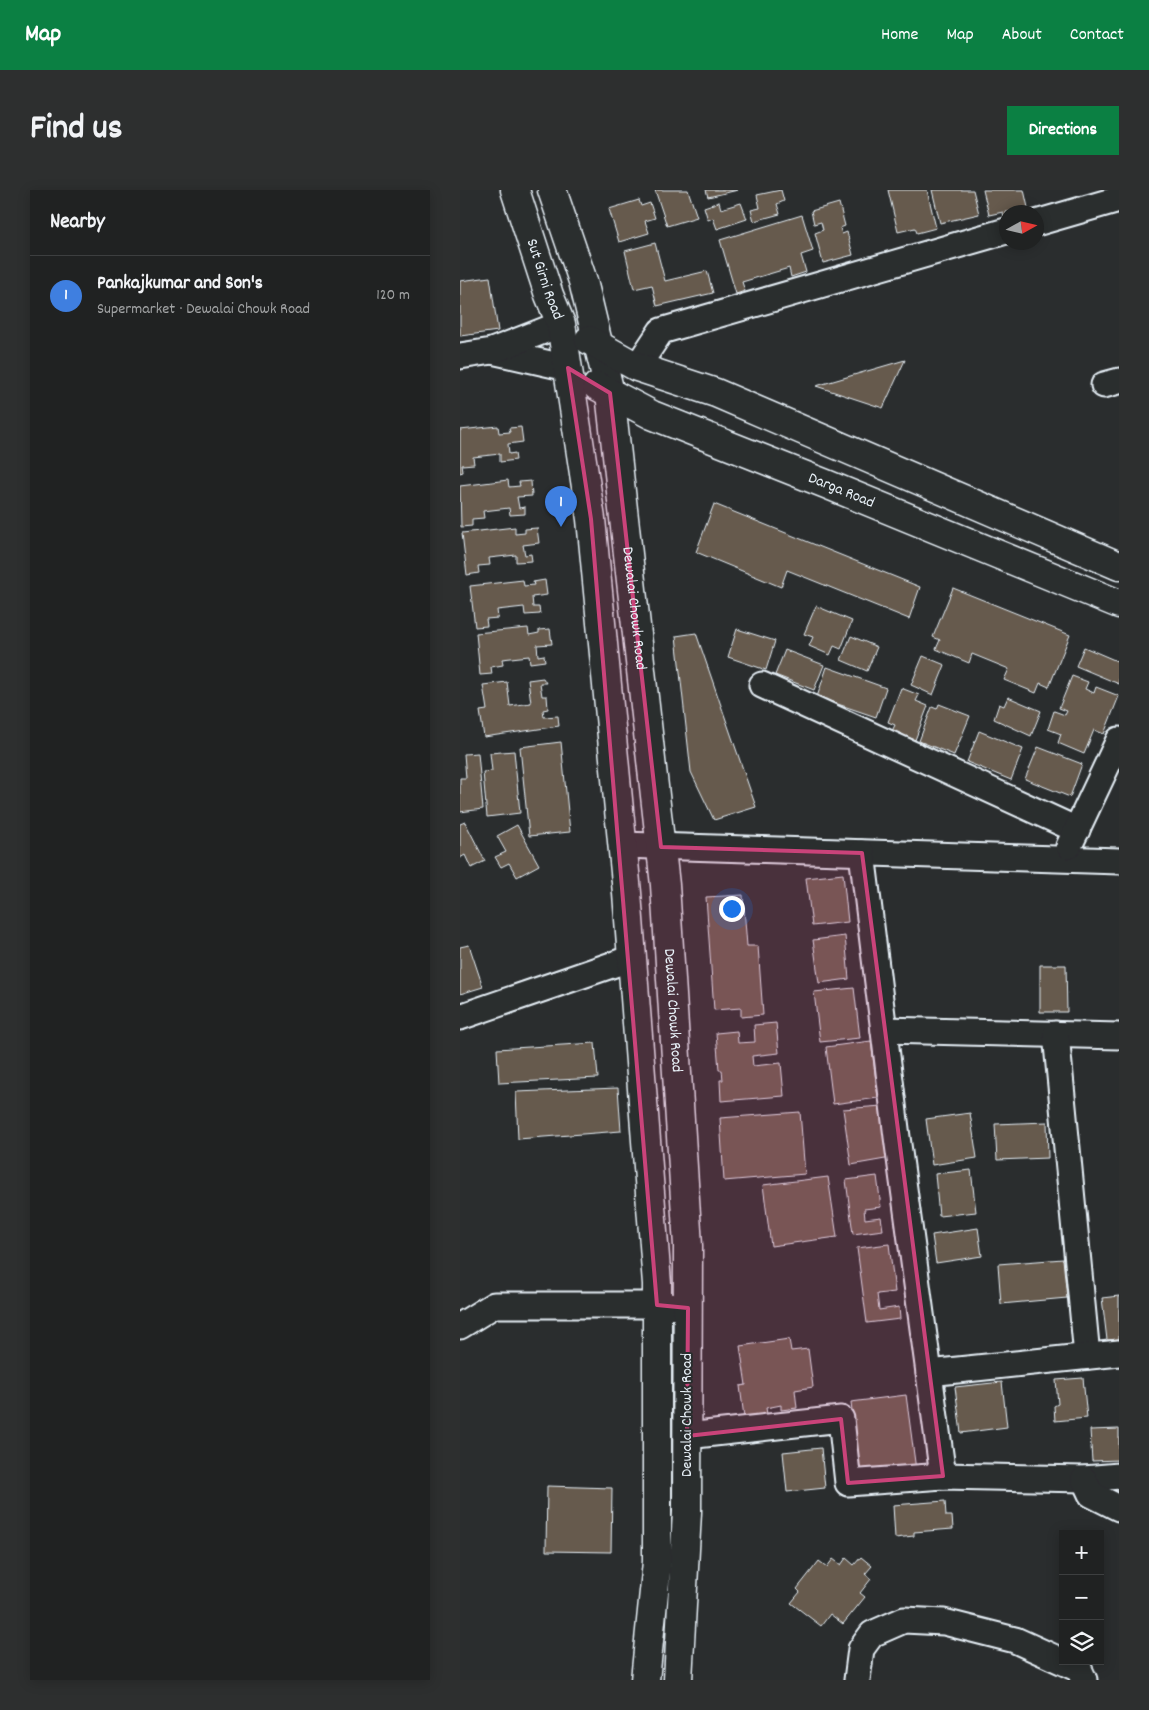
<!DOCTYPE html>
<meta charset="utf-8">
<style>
:root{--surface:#202222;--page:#2d2f2f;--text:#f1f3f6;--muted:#a2a4a5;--line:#3d3f40;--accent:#0b8043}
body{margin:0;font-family:Dekko,sans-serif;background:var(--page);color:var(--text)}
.controls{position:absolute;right:15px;bottom:15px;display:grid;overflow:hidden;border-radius:0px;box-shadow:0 2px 12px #0003}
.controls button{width:45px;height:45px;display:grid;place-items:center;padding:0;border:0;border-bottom:1px solid var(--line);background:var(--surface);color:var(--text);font:25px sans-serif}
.compass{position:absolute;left:539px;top:15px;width:45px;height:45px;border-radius:50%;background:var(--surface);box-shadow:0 2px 12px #0003;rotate:82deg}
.you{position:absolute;left:271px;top:718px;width:18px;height:18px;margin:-12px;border:4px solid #fff;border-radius:50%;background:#1a73e8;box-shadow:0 0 0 8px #1a73e833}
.badge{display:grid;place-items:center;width:32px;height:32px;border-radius:50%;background:var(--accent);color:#fff;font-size:16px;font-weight:700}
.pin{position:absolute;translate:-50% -41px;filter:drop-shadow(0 1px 2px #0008)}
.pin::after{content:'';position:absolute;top:26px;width:18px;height:15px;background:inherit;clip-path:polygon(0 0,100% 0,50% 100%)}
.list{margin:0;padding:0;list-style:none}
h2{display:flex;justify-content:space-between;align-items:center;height:65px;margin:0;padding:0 20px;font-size:21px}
h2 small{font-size:16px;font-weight:400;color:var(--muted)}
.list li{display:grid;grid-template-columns:32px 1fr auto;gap:15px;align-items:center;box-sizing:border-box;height:80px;padding:0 20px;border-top:1px solid var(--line)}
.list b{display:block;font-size:19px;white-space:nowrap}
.list p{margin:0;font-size:16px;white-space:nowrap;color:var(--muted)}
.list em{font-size:16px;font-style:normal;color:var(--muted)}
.icon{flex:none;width:28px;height:28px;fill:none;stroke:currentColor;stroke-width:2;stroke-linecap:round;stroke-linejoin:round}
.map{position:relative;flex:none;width:659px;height:1490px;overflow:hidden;border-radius:0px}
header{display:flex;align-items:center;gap:30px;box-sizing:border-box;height:70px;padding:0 25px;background:var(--accent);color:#fff}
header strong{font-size:24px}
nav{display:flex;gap:28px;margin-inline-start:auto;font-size:18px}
.intro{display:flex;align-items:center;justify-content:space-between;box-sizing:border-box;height:120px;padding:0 30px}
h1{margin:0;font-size:35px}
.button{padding:12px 22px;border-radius:0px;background:var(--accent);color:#fff;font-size:18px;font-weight:700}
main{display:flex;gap:30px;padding:0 30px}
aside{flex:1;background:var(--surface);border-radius:0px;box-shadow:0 2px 12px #0003}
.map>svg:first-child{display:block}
.building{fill:#665a4d;stroke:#e8f1f8}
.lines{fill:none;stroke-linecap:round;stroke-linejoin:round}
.minor-casing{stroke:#e8f1f8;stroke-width:29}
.major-casing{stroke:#e8f1f8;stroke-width:31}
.minor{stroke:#2a2d2e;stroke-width:25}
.major{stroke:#2a2d2e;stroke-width:28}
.marked{fill:#ca437a;fill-opacity:0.2;stroke:#ca437a;stroke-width:4;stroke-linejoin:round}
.labels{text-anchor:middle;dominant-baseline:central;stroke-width:4;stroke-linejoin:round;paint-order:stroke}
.street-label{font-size:16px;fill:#e8f1f8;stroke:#2a2d2e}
</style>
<header>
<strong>Map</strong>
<nav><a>Home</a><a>Map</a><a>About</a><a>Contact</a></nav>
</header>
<div class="intro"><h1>Find us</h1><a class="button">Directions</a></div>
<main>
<aside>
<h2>Nearby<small></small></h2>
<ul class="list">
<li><span class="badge" style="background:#3f7fe0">1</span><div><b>Pankajkumar and Son's</b><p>Supermarket · Dewalai Chowk Road</p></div><em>120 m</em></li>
</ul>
</aside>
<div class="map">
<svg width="659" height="1490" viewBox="0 0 659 1490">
<rect width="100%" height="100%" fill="#2a2d2e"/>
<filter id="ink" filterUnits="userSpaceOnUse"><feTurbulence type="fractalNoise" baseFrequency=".02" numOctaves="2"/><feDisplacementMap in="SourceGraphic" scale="10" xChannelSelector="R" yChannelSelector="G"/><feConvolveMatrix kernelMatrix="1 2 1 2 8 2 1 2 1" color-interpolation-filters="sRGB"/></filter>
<g filter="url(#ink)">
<!-- building -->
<g class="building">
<polygon points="195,0 228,0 237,27 207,36"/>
<polygon points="246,0 278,0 248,7"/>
<polygon points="321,0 324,11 317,14 320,24 294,31 291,20 300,18 297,5"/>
<polygon points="428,0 467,0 476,38 457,43 455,38 438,42"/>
<polygon points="472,0 513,0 519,24 480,33"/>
<polygon points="523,0 564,0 569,22 546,22 546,27 544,28 543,22 529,25"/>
<polygon points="179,10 181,16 190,13 195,28 185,31 189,43 159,52 149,19"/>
<polygon points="259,12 261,19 281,13 287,29 257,39 253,28 248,30 244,17"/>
<polygon points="379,13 385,36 380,38 382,44 387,42 393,65 363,73 355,43 363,40 361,32 354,34 351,21"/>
<polygon points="342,25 353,61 341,65 346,82 331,87 329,78 282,92 285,101 276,104 260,50"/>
<polygon points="195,53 205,91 247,81 253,103 197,116 192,95 174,99 165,61"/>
<polygon points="30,87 38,141 0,146 0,91"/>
<polygon points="445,170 423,218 356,196"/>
<polygon points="38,236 39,243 50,242 49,238 61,237 63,252 48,254 49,264 55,263 56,270 40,272 40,264 13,267 14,274 2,275 3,282 0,283 0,240"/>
<polygon points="48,290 49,297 60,296 59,292 71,291 72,306 57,307 59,318 65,317 65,324 50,325 49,318 23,321 24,328 12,329 12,336 1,337 0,296"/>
<polygon points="254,314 460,397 449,429 327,380 321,397 236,362"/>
<polygon points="55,337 55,344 65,343 65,339 77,338 79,353 63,355 65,365 71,364 72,371 56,372 56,365 29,368 30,375 18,376 19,383 7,385 2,343"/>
<polygon points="63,390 64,396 74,395 73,392 85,390 87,405 72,407 73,417 79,417 80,424 65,425 64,417 37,420 38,428 26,429 27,436 15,437 10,396"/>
<polygon points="493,398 610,445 589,497 580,493 576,503 544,490 549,479 512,464 509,473 476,459 480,450 473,447"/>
<polygon points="356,416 392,431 381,459 374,456 370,465 349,456 353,447 344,444"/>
<polygon points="68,438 69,445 79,443 79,440 90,439 92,454 77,455 78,466 84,465 85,471 70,473 69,466 42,469 43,475 31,477 32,484 20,485 16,443"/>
<polygon points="277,439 315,451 306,480 268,467"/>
<polygon points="236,443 296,617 254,630 231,582 216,446"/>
<polygon points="391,446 417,457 407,481 381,470"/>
<polygon points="624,457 659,472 659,494 616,476"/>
<polygon points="325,460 364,475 354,500 315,485"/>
<polygon points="463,466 485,475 473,505 451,495"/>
<polygon points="367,477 426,498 416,527 357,507"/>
<polygon points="612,486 628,492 625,499 634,503 636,497 659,506 644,544 634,540 624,564 598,553 601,544 588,539 594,521 605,525 607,521 599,518"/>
<polygon points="83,488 86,493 80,493 82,506 87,506 88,519 83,520 84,527 98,526 99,536 24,547 20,521 27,520 23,495 47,492 50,516 71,513 68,490"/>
<polygon points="441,498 459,505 456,511 468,516 455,550 432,541 435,535 428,532"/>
<polygon points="548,507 581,521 571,546 534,529 539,514 544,516"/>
<polygon points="479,514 510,526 494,565 459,551 472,517 477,519"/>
<polygon points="519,541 563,559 551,590 507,572"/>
<polygon points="101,552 110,642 69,646 60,557"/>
<polygon points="578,557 622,574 610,607 565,589"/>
<polygon points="54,561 60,623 27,627 23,582 32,581 30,563"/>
<polygon points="18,563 23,619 0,622 0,588 6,588 4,564"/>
<polygon points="5,632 25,671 11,678 5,665 0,668 0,634"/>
<polygon points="57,635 79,675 57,687 49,673 41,677 35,667 46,662 37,646"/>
<polygon points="383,684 388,732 352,736 346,688"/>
<polygon points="283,705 287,756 298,756 303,825 281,827 281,818 254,820 246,707"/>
<polygon points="385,746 389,789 359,793 353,750"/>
<polygon points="9,755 23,797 0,804 0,757"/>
<polygon points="580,775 606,775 607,822 580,822"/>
<polygon points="394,798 400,848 360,852 354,802"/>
<polygon points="316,833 319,863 292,866 293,876 321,873 324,906 261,911 260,890 263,890 262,880 259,880 256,843 277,841 278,853 295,852 294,835"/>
<polygon points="411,851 418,908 373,914 366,857"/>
<polygon points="135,853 138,888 39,893 37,859"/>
<polygon points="158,898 161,941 58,949 56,902"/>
<polygon points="422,916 431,968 391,975 383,919"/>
<polygon points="340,922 345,984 264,991 260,928"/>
<polygon points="510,923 517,968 472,975 466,929"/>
<polygon points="587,932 588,968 537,970 535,934"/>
<polygon points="511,980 516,1022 479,1026 475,984"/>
<polygon points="417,986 421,1017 404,1019 405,1029 421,1027 423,1040 393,1044 386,990"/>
<polygon points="368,987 377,1047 311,1056 303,995"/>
<polygon points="518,1038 522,1066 476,1073 472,1045"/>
<polygon points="429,1054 435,1102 417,1104 419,1120 439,1117 440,1129 407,1133 397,1058"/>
<polygon points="603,1069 607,1108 541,1114 538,1074"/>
<polygon points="659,1106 659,1149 647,1150 642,1108"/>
<polygon points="329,1149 331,1161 348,1159 353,1197 335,1200 337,1218 321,1220 321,1215 306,1218 307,1224 284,1227 280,1196 286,1195 280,1156"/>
<polygon points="623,1188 627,1228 595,1231 594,1216 598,1214 596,1190"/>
<polygon points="542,1192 547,1237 501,1243 495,1197"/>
<polygon points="446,1205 456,1280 400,1288 391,1212"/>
<polygon points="659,1239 659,1270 632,1271 630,1240"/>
<polygon points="361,1258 365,1298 327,1302 323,1262"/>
<polygon points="87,1296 152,1298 151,1362 86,1361"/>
<polygon points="485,1311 486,1326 492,1326 493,1339 454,1342 454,1346 435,1348 433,1315"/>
<polygon points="401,1367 412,1376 405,1384 411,1389 400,1403 405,1407 383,1434 370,1424 361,1436 331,1413 340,1402 337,1399 359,1371 367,1377 373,1369 381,1375 386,1368 394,1375"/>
</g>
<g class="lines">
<!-- minor casing -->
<g class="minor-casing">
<g id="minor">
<polyline points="576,33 659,9"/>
<polyline points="32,161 108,178"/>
<polyline points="0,166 32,161 101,134"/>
<polyline points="177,177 201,141 546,41"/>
<polyline points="644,195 659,191"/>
<polyline points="302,495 617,640"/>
<polyline points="162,655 659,671"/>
<polyline points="609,656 659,550"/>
<polyline points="402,663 437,947 483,1286"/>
<polyline points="0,827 172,768"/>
<polyline points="424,840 659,846"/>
<polyline points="596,844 627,1166"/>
<polyline points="0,1136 34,1115 197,1115 228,1118"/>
<polyline points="469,1183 659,1163"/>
<polyline points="227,1246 381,1229 388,1293 483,1286 624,1289 659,1286"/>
<polyline points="624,1289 631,1304 659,1318"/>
<polyline points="397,1490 401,1459 412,1444 444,1430 484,1432 555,1450 619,1479 624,1490"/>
</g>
</g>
<!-- major casing -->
<g class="major-casing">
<g id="major">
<path id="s1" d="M55 0 89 105 101 134 131 329 167 703 197 1094V1372L185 1490"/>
<path id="s2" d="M92 0 123 91 150 203 205 695 228 1056 227 1322 218 1490"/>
<polyline points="129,150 177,177 256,203 659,376"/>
<path id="s3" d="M137 196 192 225 366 294 659 414"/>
</g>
</g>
<!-- minor -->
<use href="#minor" class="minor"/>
<!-- major -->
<use href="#major" class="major"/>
</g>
</g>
<!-- marked area -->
<path class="marked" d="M108 178 150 203 201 657 402 663 483 1286 388 1293 381 1229 227 1246 228 1118 197 1115 131 329Z"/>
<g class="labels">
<!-- street labels -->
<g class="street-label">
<text stroke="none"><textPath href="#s1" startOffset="94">Sut Girni Road</textPath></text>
<text stroke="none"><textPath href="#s3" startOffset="266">Darga Road</textPath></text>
<text stroke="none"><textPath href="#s2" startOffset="428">Dewalai Chowk Road</textPath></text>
<text stroke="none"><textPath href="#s2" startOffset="832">Dewalai Chowk Road</textPath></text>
<text transform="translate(227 1225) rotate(-90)">Dewalai Chowk Road</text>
</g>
</g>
</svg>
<div class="controls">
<button>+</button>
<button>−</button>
<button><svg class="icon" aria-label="layers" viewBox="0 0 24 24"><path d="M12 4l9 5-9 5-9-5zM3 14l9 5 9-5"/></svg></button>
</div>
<svg class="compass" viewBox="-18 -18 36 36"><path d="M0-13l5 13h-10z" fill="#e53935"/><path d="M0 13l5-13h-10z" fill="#a2a4a5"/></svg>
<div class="you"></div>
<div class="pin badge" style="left:101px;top:337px;background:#3f7fe0">1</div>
</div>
</main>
